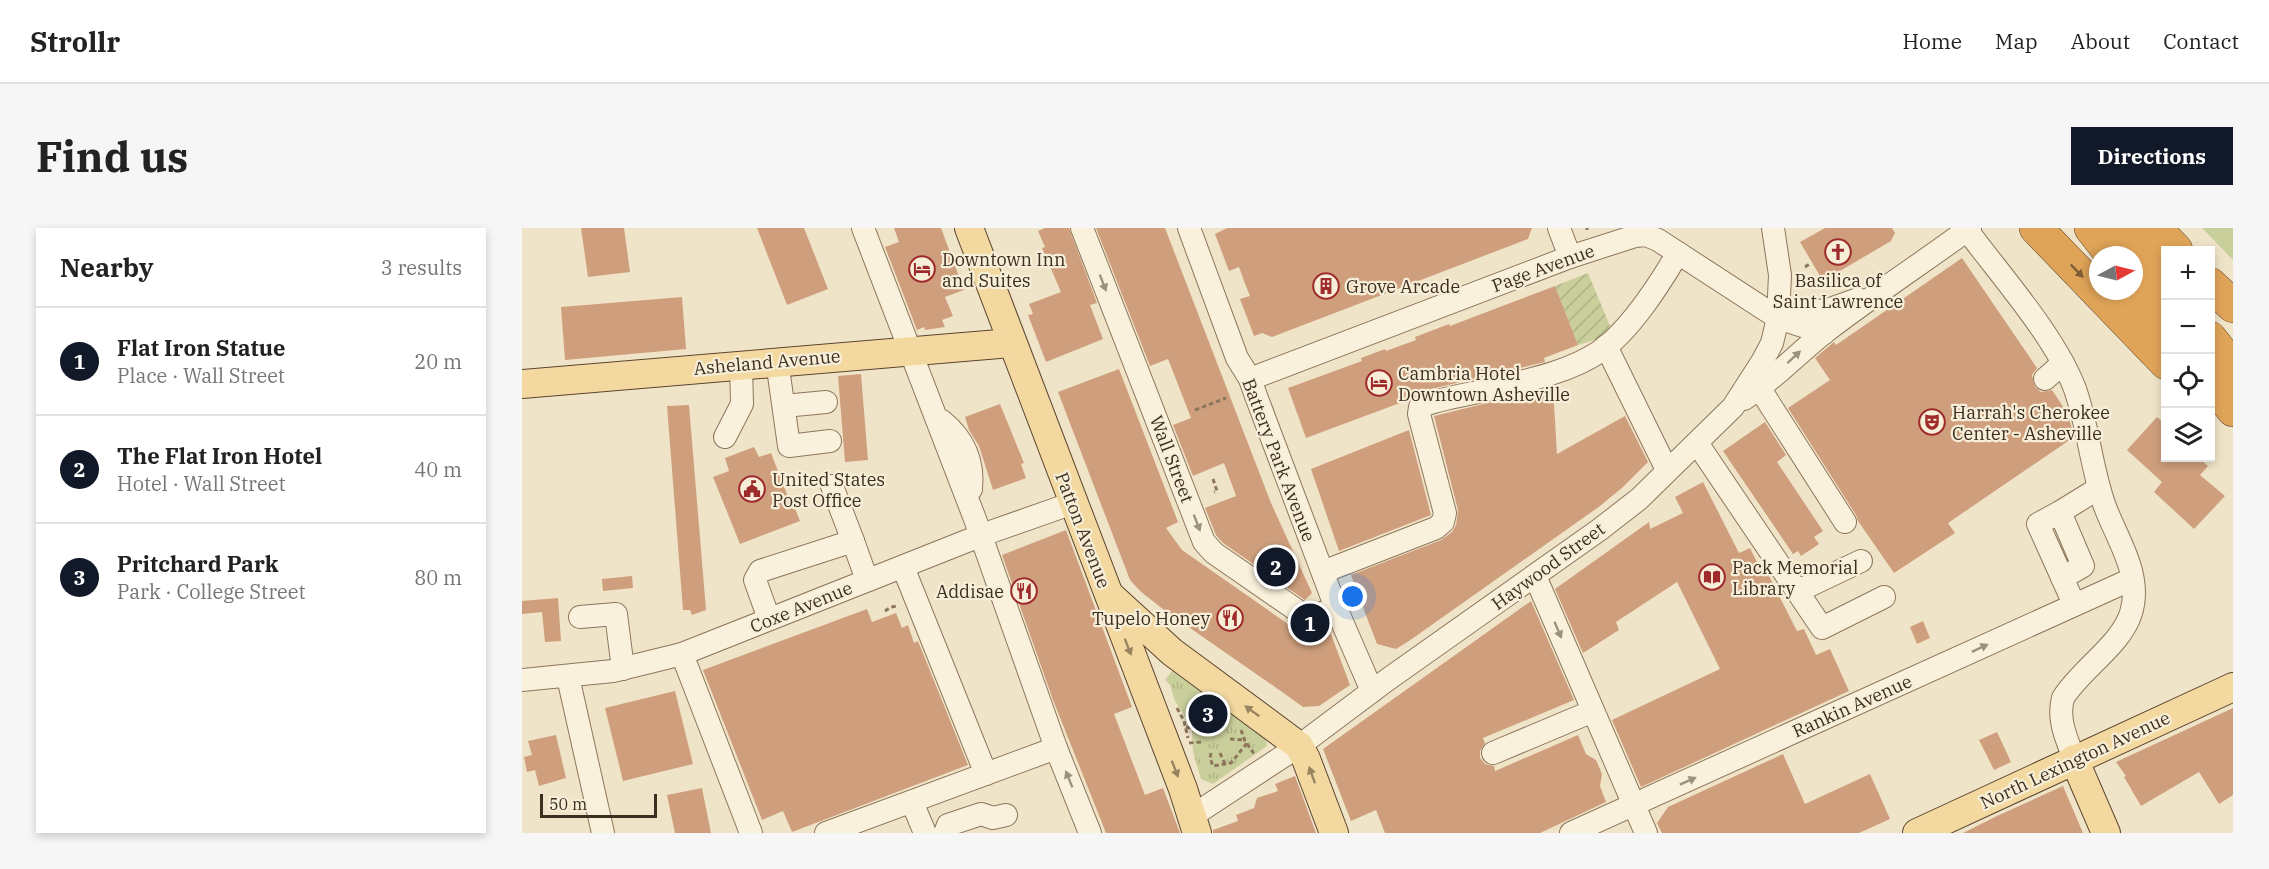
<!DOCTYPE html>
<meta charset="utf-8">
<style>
:root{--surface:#fff;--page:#f6f6f6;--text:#222;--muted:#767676;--line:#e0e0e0;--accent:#111827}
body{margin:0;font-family:"IBM Plex Serif",serif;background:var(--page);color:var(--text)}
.controls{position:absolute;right:18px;top:18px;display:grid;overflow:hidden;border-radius:0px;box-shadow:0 3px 9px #0003}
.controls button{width:54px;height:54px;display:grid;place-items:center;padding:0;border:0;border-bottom:2px solid var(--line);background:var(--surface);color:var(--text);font:30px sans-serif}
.compass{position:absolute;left:1567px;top:18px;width:54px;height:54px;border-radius:50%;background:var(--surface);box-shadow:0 3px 9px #0003;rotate:83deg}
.scale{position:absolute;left:18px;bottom:15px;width:117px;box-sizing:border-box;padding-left:6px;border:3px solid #3d2e20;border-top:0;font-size:16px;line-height:21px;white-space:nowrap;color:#3d2e20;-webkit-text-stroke:4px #f7eed8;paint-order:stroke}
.you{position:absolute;left:831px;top:369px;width:21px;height:21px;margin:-15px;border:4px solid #fff;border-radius:50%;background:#1a73e8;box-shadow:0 0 0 9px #1a73e833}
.badge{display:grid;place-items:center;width:39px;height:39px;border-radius:50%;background:var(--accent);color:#fff;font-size:20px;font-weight:700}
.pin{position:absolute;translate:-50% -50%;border:3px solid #fff;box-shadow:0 2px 6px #0006}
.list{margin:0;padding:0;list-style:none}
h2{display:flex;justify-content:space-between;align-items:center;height:78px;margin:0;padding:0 24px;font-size:26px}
h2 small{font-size:20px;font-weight:400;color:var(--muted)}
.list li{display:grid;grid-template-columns:39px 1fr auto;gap:18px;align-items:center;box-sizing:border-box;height:108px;padding:0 24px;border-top:2px solid var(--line)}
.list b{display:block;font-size:22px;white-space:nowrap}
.list p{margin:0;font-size:20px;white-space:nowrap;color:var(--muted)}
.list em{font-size:20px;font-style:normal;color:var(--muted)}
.icon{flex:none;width:33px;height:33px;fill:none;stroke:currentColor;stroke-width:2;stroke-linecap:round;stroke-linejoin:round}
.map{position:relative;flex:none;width:1711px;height:605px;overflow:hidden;border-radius:0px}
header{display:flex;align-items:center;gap:36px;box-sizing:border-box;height:84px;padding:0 30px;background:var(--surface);border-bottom:2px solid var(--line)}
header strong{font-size:28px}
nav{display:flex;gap:33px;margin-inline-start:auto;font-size:21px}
.intro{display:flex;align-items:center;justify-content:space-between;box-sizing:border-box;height:144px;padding:0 36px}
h1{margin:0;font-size:42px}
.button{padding:15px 27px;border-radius:0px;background:var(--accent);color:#fff;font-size:21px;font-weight:700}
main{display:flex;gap:36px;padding:0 36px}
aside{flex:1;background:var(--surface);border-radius:0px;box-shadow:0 3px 9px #0003}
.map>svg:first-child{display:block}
.grass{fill:#c9cf9b}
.park{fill:url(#park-tufts)}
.garden{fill:url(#garden-furrows)}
.building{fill:#cf9f7d}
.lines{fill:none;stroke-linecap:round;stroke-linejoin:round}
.minor-casing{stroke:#8d765c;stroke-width:24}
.major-casing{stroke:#5b4430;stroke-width:30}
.highway-casing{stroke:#5b4430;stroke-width:34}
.path{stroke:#8d765c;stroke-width:3;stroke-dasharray:4.5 3;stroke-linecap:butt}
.minor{stroke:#faf1dc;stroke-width:22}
.major{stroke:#f3d9a0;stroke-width:28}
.highway{stroke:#e0a458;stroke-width:33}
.oneway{fill:#7e5d36}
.oneway2{fill:#9c907e}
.oneway3{fill:#988460}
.labels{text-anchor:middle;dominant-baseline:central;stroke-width:4.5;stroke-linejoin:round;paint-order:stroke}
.poi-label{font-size:18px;fill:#3d2e20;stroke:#f7eed8;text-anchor:start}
.street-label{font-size:18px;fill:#3d2e20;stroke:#f7eed8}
</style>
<header>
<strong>Strollr</strong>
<nav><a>Home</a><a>Map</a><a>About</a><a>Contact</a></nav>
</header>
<div class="intro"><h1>Find us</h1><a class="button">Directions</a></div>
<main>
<aside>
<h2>Nearby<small>3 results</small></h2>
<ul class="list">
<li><span class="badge">1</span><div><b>Flat Iron Statue</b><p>Place · Wall Street</p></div><em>20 m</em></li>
<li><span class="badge">2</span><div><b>The Flat Iron Hotel</b><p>Hotel · Wall Street</p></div><em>40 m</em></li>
<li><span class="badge">3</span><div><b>Pritchard Park</b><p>Park · College Street</p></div><em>80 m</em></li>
</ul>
</aside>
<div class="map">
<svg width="1711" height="605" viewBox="0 0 1711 605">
<defs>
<pattern id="park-tufts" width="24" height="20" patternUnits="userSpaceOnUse" patternTransform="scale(1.5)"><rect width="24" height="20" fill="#c9cf9b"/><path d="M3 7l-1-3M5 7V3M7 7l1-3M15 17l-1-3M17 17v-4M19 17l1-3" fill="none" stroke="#aeb285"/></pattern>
<pattern id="garden-furrows" width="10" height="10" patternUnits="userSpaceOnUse" patternTransform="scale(1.5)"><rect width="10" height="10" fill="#c9cf9b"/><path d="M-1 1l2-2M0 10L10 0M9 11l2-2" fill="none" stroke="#aeb285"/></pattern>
</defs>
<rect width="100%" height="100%" fill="#f0e4c8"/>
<!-- grass -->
<polygon class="grass" points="1680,0 1711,0 1711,32"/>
<!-- park -->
<polygon class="park" points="650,443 744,510 745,518 691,556 679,551 671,524 670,500 653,473 648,457 643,452"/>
<!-- garden -->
<polygon class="garden" points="1066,45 1088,98 1079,110 1056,117 1033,58"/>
<!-- building -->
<g class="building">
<polygon points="59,0 102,0 108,44 66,49"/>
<polygon points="235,0 282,0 306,61 265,77"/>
<polygon points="372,0 419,0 442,62 423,69 431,88 420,92 423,99 403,102 402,99 395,102 363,19 377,14"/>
<polygon points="523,0 547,0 575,75 568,77 581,111 524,134 506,87 511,86 507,76 539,64 520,20 523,19 516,3"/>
<polygon points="574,0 643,0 749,275 790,365 783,372 701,315 694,307 683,280 714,268 702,235 671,248 651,197 669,190 646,131 628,138"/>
<polygon points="705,0 1010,0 1006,11 750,109 740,105 732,108 718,71 728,68 722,53 717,39 707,43 693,6"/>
<polygon points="1303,0 1370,0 1373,5 1369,13 1301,53 1278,14"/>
<polygon points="1440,30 1515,140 1510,147 1513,159 1519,164 1530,162 1546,186 1552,209 1426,295 1433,305 1372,345 1336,293 1334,287 1266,180 1308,152 1293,130 1312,114 1314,117"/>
<polygon points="1033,58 1056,117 1022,130 1023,134 901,163 892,167 886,172 784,210 766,160 840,133 839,130 863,121 864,123 894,112 893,109 927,96 928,98"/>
<polygon points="160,69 164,121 43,132 39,79"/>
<polygon points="597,141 656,294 644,300 660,322 776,403 807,401 828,457 797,478 781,479 763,466 642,382 618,363 608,352 536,164"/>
<polygon points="339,146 346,232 323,234 316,148"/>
<polygon points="1031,159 1035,226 1103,188 1126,234 1101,259 1078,278 887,413 874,421 855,416 840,377 830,381 826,370 836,366 829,347 919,312 930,304 934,297 936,282 912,188"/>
<polygon points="478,176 502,235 499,236 504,250 471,262 457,218 447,202 443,189"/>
<polygon points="167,177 184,382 170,387 168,382 161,382 145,178"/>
<polygon points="1635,189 1644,197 1644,230 1677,230 1686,238 1678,247 1703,268 1672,301 1632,264 1640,254 1605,222"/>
<polygon points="1243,194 1264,227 1255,234 1301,303 1292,309 1297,316 1279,328 1276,323 1271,326 1201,223"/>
<polygon points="887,202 909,287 817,323 789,241"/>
<polygon points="232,219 237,229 249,225 268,274 270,273 278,293 218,316 191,249 207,243 203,230"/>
<polygon points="1181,254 1217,325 1228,320 1241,346 1245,344 1275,403 1282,401 1294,427 1308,421 1327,463 1119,559 1090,492 1198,441 1155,354 1094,394 1097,402 1061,425 1033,361 1127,294 1128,301 1161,285 1153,269"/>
<polygon points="544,302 610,479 592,486 623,567 641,560 658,605 584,605 531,472 480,327"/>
<polygon points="110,348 111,360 81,363 80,351"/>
<polygon points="36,370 39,413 23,414 20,384 0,386 0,373"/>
<polygon points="1009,373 1052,472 961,510 963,515 958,523 958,530 963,536 972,538 973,543 1056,507 1064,526 1074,532 1080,546 1078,558 1084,574 1018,605 863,605 854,582 829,593 801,521"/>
<polygon points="345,381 350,394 374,385 380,400 386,397 392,415 396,413 446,537 270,604 261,583 240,592 181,442"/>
<polygon points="1401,393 1408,410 1395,416 1388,399"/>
<polygon points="153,463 171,536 101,553 83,480"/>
<polygon points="1711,480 1711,567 1697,576 1677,544 1619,578 1602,549 1604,548 1594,534"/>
<polygon points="1475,504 1489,534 1472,542 1457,512"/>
<polygon points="34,507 44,550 17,558 13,542 5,544 2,529 10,527 6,513"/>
<polygon points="1261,526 1283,576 1348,546 1368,591 1337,605 1140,605 1135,595 1146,579"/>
<polygon points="773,548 794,605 691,605 691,602 716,593 714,587 732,580 735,570 756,563 753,556"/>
<polygon points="1541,558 1561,605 1441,605 1475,588"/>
<polygon points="180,560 189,605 153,605 145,567"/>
</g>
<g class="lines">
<!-- minor casing -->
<g class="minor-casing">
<g id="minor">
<polyline points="341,0 453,291 534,520 568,605"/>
<polyline points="560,0 682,314 692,325 786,390 814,380"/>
<polyline points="667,0 715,130 728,151 734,168 814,380 850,463"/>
<polyline points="1037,0 1048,29"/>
<path d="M1445 2C1479 48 1533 108 1553 161 1566 198 1569 238 1582 276 1594 310 1621 346 1609 385 1599 417 1559 441 1541 470 1535 492 1545 511 1552 531"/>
<polyline points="1261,89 1308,81 1336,71"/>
<polyline points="1084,118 1145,242"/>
<polyline points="255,133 267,218 308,213"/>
<polyline points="728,151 1048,29 1113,8 1124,7 1136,12 1256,90 1302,105"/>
<polyline points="1523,151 1541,135"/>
<polyline points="1238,161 1323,294"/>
<path d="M1222 171C1251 152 1275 126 1303 104 1350 68 1400 35 1448 0"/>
<polyline points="262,178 304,174"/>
<path d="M420 193C442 211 452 232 449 261"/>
<polyline points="203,209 220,176 219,136"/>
<polyline points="1175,215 1300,400 1362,369"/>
<polyline points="1538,284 1577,260"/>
<polyline points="331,313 345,352"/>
<polyline points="381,339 464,546"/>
<path d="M801 344 914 300 921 294 923 285 897 186 898 179C916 170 952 166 973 160 1007 152 1047 144 1077 124 1108 103 1137 57 1156 25"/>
<polyline points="1013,348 1124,605"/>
<polyline points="1540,350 1561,338 1538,284 1516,296 1552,376"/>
<polyline points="1276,363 1339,333"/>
<polyline points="58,389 94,386 101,441"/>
<polyline points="247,391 233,352 238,343 331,313 310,258"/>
<polyline points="160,426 229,605"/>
<polyline points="46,449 81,605"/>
<polyline points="0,452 91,443 160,426 460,307 551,275"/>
<polyline points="971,525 1071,483"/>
<polyline points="390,574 403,605"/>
<polyline points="670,588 777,518 865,452 1077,302 1117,271 1211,179 1240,134 1250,115 1256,90 1258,47 1251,0"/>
<polyline points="304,605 534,520"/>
<polyline points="423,605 426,597 459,586 471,590 484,587"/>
<polyline points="1049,605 1610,351"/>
</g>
</g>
<!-- major casing -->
<g class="major-casing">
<g id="major">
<polyline points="447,0 661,561 675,605"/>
<polyline points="0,156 489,115"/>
<polyline points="591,370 650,424 777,518 784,531 812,605"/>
<polyline points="1552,531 1584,605"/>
<polyline points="1395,605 1711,459"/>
</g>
</g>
<!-- highway casing -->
<g class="highway-casing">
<g id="highway">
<polyline points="1514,0 1644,135"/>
<polyline points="1569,0 1590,27"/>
<polyline points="1603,0 1644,52"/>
<polyline points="1633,0 1654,22"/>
<polyline points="1612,54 1644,94"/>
<polyline points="1688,56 1711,78"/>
<polyline points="1688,110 1711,139"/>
<polyline points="1688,152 1711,182"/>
</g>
</g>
<!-- path -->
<g class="path">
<polyline points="1065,2 1065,0"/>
<polyline points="1283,39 1289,35"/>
<polyline points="673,182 704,170"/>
<polyline points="691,251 695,263 692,264"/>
<polyline points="363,383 369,379 376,378"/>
<polyline points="655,480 662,493 666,510"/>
<polyline points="664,499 681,503"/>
<polyline points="674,501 675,486 694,484"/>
<polyline points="719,502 723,513 733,527"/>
<polyline points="708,511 723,512"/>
<polyline points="667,515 679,514"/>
<polyline points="689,525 688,530 691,538 709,535 725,515"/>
<polyline points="698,525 703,536"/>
</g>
<!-- minor -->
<use href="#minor" class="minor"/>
<!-- major -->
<use href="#major" class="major"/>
<!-- highway -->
<use href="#highway" class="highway"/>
</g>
<!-- one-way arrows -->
<defs><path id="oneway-solid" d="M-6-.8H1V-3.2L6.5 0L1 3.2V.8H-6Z" transform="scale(1.5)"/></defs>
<use class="oneway" href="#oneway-solid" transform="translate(1555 43) rotate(46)"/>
<g class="oneway2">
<use href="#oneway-solid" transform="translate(581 55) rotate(69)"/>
<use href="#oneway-solid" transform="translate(1272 129) rotate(-43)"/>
<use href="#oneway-solid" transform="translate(675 295) rotate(69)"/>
<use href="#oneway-solid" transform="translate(1036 402) rotate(67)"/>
<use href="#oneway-solid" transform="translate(1458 420) rotate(-25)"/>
<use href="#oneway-solid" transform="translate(547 551) rotate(-112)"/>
<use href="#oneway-solid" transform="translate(1166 553) rotate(-24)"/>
</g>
<g class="oneway3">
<use href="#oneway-solid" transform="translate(606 419) rotate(69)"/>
<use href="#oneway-solid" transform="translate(730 483) rotate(-144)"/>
<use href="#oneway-solid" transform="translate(653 541) rotate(69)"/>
<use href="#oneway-solid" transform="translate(790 547) rotate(-110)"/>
</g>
<!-- icons -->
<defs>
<g id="church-ring" transform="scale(1.35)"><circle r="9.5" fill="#f7eed8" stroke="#9e2a2b" stroke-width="1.5"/><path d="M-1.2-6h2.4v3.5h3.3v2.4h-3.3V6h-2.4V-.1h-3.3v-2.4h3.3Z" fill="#9e2a2b"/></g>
<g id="hotel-ring" transform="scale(1.35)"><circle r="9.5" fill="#f7eed8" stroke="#9e2a2b" stroke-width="1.5"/><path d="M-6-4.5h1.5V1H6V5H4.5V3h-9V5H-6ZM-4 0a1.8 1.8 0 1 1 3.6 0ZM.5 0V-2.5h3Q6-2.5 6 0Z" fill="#9e2a2b"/></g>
<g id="building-ring" transform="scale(1.35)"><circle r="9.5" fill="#f7eed8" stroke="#9e2a2b" stroke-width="1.5"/><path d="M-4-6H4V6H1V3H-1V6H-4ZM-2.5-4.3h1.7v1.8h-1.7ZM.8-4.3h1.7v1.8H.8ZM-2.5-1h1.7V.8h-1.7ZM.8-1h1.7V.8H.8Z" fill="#9e2a2b"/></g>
<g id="theatre-ring" transform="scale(1.35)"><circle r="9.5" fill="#f7eed8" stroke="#9e2a2b" stroke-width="1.5"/><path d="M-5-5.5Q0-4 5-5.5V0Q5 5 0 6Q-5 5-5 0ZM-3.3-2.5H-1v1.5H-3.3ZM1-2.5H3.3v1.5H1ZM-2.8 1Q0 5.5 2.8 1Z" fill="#9e2a2b"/></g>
<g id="civic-ring" transform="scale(1.35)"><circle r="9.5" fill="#f7eed8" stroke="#9e2a2b" stroke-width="1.5"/><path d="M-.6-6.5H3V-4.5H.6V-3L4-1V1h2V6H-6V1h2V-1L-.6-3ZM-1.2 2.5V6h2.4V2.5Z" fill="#9e2a2b"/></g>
<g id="library-ring" transform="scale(1.35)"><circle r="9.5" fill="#f7eed8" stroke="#9e2a2b" stroke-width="1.5"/><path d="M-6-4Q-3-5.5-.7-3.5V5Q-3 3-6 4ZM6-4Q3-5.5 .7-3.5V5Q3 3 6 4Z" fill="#9e2a2b"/></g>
<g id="restaurant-ring" transform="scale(1.35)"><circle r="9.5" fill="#f7eed8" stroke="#9e2a2b" stroke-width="1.5"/><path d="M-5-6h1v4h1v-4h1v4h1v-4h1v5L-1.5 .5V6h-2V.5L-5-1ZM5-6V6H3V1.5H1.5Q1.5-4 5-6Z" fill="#9e2a2b"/></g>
</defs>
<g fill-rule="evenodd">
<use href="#church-ring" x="1316" y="24"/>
<use href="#hotel-ring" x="400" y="41"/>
<use href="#building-ring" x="804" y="58"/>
<use href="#hotel-ring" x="857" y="155"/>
<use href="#theatre-ring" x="1410" y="194"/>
<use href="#civic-ring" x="230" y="261"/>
<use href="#library-ring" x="1190" y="349"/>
<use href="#restaurant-ring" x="502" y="363"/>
<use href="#restaurant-ring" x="708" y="390"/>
</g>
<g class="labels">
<!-- poi labels -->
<g class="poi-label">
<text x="420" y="31">Downtown Inn<tspan x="420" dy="21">and Suites</tspan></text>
<text x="1316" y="52" text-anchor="middle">Basilica of<tspan x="1316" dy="21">Saint Lawrence</tspan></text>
<text x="824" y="58">Grove Arcade</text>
<text x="876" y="145">Cambria Hotel<tspan x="876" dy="21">Downtown Asheville</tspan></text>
<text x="1430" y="184">Harrah's Cherokee<tspan x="1430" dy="21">Center - Asheville</tspan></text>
<text x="250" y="251">United States<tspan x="250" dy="21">Post Office</tspan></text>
<text x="1210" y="339">Pack Memorial<tspan x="1210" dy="21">Library</tspan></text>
<text x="482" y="363" text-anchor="end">Addisae</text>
<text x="688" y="390" text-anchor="end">Tupelo Honey</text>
</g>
<!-- street labels -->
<g class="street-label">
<text transform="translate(1021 40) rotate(-20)">Page Avenue</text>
<text transform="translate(245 134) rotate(-5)">Asheland Avenue</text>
<text transform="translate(650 231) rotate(69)">Wall Street</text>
<text transform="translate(757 232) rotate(69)">Battery Park Avenue</text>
<text transform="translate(561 302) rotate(69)">Patton Avenue</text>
<text transform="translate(1026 338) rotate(-36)">Haywood Street</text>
<text transform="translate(279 379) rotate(-22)">Coxe Avenue</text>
<text transform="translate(1330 478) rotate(-24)">Rankin Avenue</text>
<text transform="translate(1553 532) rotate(-25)">North Lexington Avenue</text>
</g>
</g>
</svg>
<div class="controls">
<button>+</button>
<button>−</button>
<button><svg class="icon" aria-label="locate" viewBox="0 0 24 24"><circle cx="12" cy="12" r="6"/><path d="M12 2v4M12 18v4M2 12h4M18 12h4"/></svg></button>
<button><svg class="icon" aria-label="layers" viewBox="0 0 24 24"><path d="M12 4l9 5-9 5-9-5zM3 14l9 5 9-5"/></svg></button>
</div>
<svg class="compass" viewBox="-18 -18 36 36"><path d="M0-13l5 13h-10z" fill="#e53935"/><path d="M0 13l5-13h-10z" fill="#767676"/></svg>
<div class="scale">50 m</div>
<div class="you"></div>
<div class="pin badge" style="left:788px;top:395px">1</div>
<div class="pin badge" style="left:754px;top:339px">2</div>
<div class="pin badge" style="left:686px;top:486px">3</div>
</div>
</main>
